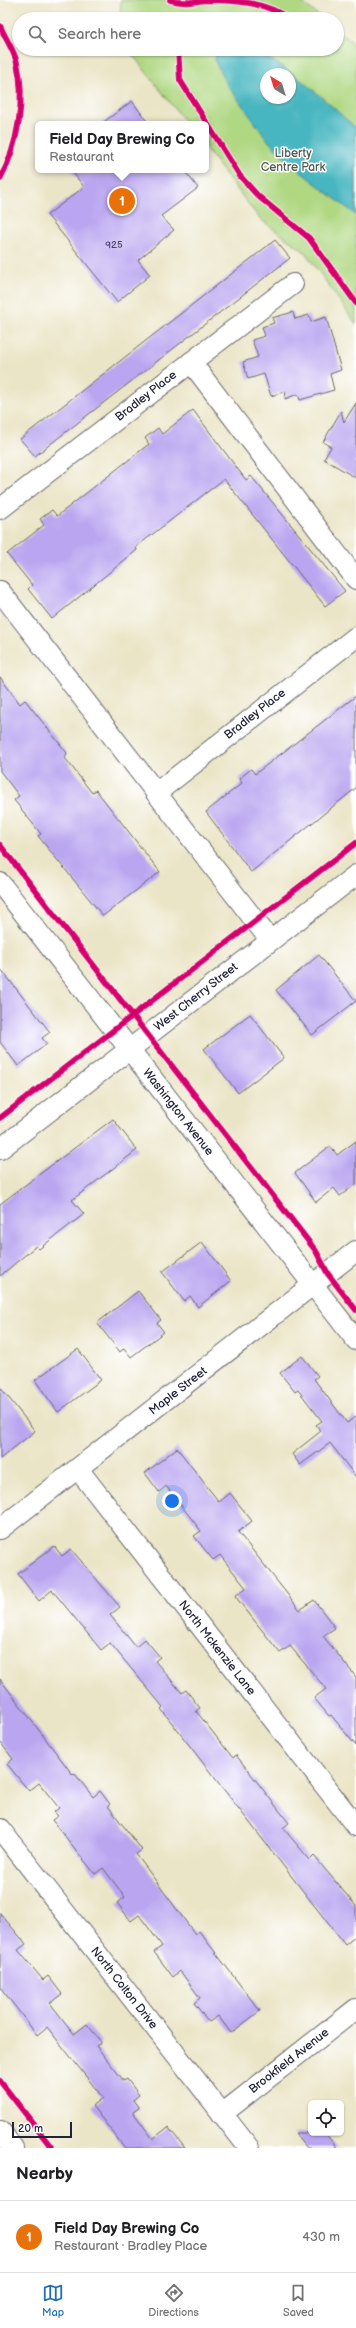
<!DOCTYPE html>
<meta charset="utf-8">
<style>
:root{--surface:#fff;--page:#f2f2f2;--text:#202124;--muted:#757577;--line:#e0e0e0;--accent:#1f6fb2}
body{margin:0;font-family:"Balsamiq Sans",sans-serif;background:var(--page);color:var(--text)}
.controls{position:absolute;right:12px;bottom:12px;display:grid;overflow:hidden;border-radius:6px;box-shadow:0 1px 3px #0004}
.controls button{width:36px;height:36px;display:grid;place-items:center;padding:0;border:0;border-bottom:1px solid var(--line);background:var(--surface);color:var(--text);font:20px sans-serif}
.compass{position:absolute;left:260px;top:68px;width:36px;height:36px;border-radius:50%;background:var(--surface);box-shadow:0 1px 3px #0004;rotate:322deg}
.scale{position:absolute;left:12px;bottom:10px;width:60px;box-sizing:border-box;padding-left:4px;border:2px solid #22223b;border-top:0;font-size:11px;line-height:14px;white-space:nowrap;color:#22223b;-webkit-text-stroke:3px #fff;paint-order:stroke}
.you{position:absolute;left:172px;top:1501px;width:14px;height:14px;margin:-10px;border:3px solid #fff;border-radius:50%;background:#1a73e8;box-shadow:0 0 0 6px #1a73e833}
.badge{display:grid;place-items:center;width:26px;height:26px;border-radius:50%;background:var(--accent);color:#fff;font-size:13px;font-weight:700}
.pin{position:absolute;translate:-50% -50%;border:2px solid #fff;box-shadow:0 1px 4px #0006}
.popup{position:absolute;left:35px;top:121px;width:174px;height:52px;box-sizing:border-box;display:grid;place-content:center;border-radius:6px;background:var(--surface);filter:drop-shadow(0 1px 3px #0005);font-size:13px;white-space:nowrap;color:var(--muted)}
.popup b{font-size:15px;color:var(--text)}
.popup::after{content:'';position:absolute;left:50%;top:100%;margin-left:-8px;border:8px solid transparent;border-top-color:var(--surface)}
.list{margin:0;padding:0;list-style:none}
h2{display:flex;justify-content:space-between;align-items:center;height:52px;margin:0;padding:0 16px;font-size:17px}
h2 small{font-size:13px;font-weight:400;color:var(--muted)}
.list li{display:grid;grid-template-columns:26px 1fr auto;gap:12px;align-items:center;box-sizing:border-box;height:72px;padding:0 16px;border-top:1px solid var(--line)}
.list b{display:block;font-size:15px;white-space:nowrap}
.list p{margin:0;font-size:13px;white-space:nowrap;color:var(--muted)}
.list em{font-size:13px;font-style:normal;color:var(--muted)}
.icon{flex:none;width:22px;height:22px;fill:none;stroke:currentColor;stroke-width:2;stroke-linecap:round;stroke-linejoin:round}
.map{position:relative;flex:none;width:356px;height:2148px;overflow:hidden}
.search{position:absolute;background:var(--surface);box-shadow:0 1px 3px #0004;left:12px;right:12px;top:12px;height:44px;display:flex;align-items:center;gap:10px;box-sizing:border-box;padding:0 14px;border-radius:22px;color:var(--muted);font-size:15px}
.sheet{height:124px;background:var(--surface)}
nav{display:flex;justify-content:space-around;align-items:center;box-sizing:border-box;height:56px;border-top:1px solid var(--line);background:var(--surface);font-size:11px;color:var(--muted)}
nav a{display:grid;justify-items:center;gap:2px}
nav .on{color:var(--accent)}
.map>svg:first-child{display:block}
.green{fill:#b0d883;stroke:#697d5f;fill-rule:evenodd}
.water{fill:#47b6c0;stroke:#346c7e;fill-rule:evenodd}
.building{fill:#b9a5f0}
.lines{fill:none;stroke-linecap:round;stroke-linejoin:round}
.minor-casing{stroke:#68666c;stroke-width:22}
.tertiary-casing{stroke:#68666c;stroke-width:24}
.minor{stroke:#fff;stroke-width:20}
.tertiary{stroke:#fff;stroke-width:22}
.cycleway-casing{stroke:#fff;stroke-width:8}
.cycleway{stroke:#d6006c;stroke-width:6}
.labels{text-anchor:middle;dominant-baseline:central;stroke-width:3;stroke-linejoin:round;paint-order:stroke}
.number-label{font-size:10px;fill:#484368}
.park-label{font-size:12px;fill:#4d5951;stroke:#fff}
.street-label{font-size:12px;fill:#22223b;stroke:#fff}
</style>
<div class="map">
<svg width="356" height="2148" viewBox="0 0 356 2148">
<rect width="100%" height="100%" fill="#fff"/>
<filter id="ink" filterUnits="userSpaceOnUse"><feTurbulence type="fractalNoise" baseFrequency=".025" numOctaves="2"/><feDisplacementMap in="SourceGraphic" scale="8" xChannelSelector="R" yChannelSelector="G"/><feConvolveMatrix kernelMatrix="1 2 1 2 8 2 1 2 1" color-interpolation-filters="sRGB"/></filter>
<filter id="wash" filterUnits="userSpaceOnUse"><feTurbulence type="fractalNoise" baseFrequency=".012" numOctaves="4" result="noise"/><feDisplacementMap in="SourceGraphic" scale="16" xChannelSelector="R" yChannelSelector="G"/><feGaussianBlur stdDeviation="0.9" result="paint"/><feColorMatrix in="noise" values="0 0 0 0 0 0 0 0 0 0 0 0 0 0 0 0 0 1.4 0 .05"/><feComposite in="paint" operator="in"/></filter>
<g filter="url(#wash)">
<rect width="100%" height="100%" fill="#ebe5c7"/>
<!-- green -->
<g class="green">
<polygon points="121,0 299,0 323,19 120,19"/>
<path d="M337 30 356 45V324L305 252 260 219 206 149V124H187L128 49H337ZM266 74H290V98H266Z"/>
</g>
<!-- water -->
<path class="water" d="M220 49C228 49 238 48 245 49 282 58 328 103 356 128V215L293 166 269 142 224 80 215 61 217 51ZM266 74H290V98H266Z"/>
<g id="blocks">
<!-- building -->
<g class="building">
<polygon points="132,101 149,124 101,124"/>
<polygon points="71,170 184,170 198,188 161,216 174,230 138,260 150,275 117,302 47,215 84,187"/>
<polygon points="275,240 290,258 35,456 20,439"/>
<polygon points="293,312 295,319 309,315 311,322 326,317 341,370 330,374 334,390 300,400 298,394 285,399 286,391 271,396 264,374 248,379 243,362 258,357 252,340 265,336 262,327 274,323 272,318"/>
<polygon points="356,403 356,478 324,459 331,447 323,442 341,411 344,422"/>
<polygon points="193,410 246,480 251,476 345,591 325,606 224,479 136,547 137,550 52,619 28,589 32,585 7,554 44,525 40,519 52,510 57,516 149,444 145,438 158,428 162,434"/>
<polygon points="0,677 20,704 25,700 67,753 65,758 92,793 96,790 160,872 103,916 38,836 41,834 14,800 19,796 0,771"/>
<polygon points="356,696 356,788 251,872 206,812 242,783 239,779 251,769 255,774"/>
<polygon points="319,955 356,1001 312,1035 276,990"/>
<polygon points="0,968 50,1032 42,1038 47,1044 18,1066 0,1042"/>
<polygon points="250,1014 284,1058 238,1093 204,1049"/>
<polygon points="113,1119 137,1150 72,1200 84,1214 39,1249 36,1246 0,1276 0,1204"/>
<polygon points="356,1141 356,1184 340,1196 334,1188 316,1202 295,1173 330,1146 337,1155"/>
<polygon points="202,1242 231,1281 198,1307 190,1296 184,1301 162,1272"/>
<polygon points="138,1291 161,1320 157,1323 164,1332 131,1357 124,1348 120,1352 97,1323"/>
<polygon points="78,1349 101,1380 58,1412 35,1380"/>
<polygon points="302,1356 318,1376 314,1379 347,1423 356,1416 356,1477 330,1443 300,1465 292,1454 321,1431 316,1425 322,1421 298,1390 295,1392 280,1373"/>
<polygon points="0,1387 35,1431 0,1459"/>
<polygon points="177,1448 219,1502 230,1493 252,1521 238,1532 300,1610 314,1600 335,1628 323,1636 356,1677 356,1746 331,1715 329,1716 314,1698 326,1689 290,1646 280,1653 235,1596 246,1588 220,1555 213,1560 194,1536 201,1531 166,1486 159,1492 145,1473"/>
<polygon points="54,1546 62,1556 71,1549 103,1587 120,1607 110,1615 136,1647 145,1639 160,1657 155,1661 182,1693 186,1690 200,1708 196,1711 233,1758 236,1755 289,1823 283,1828 310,1860 314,1856 356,1906 356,1936 345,1945 161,1709 163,1707 110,1643 101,1650 52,1590 39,1601 18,1574"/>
<polygon points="0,1679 73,1775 75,1774 93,1797 100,1791 110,1804 108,1806 142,1850 136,1854 195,1934 199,1931 260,2011 231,2033 218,2016 209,2022 194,2003 200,1998 180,1971 173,1977 154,1952 162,1946 139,1915 131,1921 117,1903 125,1897 103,1868 95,1874 52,1820 58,1816 54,1812 59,1808 39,1783 29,1791 7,1764 13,1759 0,1742"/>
<polygon points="0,1913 26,1944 18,1950 43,1980 48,1976 62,1994 50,2003 74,2034 87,2024 101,2042 96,2046 124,2081 127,2079 139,2095 133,2100 139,2108 133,2112 153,2139 168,2127 185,2148 125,2148 92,2106 103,2098 47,2027 37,2035 0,1987"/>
<polygon points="295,2133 325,2133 337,2148 307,2148"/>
</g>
</g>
</g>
<g filter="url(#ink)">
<use href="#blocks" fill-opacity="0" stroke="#68666c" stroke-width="1"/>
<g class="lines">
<!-- minor casing -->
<g class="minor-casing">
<g id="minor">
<polyline points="191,362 356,579"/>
<polyline points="0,509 293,284"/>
<polyline points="0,591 270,940"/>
<polyline points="156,793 356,637"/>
<polyline points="0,883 356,1340"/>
<polyline points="0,1149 356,875"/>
<polyline points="78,1469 356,1826"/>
<polyline points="0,1529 356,1251"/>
<polyline points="0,1829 249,2148"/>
<polyline points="222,2114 356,2009"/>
</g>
</g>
<!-- tertiary casing -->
<g class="tertiary-casing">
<polyline id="tertiary" points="0,2132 12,2148"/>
</g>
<!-- minor -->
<use href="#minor" class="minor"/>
<!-- tertiary -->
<use href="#tertiary" class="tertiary"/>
<!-- cycleway casing -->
<g class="cycleway-casing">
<g id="cycleway">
<path d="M170 0C183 4 193 2 206 0 235 0 266 2 289 19"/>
<path d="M0 26C5 38 14 50 17 63 26 99 18 146 0 179"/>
<polyline points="178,49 180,80 240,176 258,196 309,238 356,303"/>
<polyline points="0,845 316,1251 328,1274 356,1310"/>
<polyline points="0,1118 356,843"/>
<polyline points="0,2081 52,2148"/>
</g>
</g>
<!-- cycleway -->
<use href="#cycleway" class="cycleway"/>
</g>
</g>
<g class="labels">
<!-- number labels -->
<g class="number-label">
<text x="114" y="245">925</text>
</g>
<!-- park labels -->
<g class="park-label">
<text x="293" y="153">Liberty<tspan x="293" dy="14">Centre Park</tspan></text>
</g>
<!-- street labels -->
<g class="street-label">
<text transform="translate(146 396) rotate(-38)">Bradley Place</text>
<text transform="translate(255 714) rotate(-38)">Bradley Place</text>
<text transform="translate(196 997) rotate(-38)">West Cherry Street</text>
<text transform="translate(178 1112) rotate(52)">Washington Avenue</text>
<text transform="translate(178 1391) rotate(-38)">Maple Street</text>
<text transform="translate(217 1648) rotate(52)">North Mckenzie Lane</text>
<text transform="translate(124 1988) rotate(52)">North Colton Drive</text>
<text transform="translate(289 2061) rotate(-38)">Brookfield Avenue</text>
</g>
</g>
</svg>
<div class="controls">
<button><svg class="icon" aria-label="locate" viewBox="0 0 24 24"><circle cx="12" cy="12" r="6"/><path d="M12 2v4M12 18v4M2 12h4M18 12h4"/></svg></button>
</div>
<svg class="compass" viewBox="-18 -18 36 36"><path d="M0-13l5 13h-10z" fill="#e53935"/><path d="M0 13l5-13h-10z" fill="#757577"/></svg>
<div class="scale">20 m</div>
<div class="you"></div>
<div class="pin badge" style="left:122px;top:201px;background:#e8710a">1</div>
<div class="popup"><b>Field Day Brewing Co</b>Restaurant</div>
<div class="search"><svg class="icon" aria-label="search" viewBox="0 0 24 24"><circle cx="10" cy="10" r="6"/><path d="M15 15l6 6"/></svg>Search here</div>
</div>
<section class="sheet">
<h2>Nearby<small></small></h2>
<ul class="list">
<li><span class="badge" style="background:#e8710a">1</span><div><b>Field Day Brewing Co</b><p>Restaurant · Bradley Place</p></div><em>430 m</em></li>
</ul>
</section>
<nav>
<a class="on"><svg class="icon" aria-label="map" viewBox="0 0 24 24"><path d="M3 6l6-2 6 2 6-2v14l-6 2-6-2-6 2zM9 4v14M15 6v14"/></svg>Map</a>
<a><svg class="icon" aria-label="directions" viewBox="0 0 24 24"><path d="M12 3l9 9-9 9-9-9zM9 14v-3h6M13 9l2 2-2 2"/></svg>Directions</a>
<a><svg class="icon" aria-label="saved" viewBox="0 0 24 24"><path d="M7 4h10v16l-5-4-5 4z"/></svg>Saved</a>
</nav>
